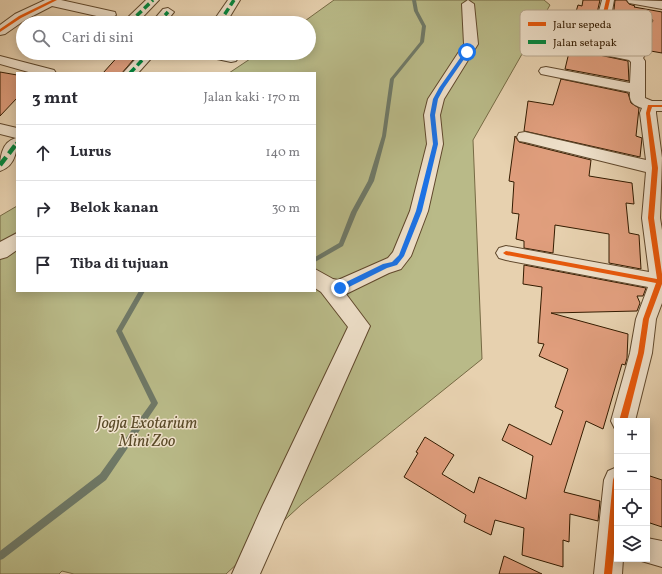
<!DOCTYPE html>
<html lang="id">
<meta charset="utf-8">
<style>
:root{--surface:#fff;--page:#f2f2f3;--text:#2b2b33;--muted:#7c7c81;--line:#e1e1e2}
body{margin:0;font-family:Vollkorn,serif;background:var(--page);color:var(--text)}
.controls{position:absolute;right:12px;bottom:12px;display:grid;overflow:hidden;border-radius:0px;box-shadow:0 2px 10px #0003}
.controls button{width:36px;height:36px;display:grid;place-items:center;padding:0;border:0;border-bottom:1px solid var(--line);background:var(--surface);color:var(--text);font:20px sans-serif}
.stop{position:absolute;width:12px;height:12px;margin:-9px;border:3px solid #1a73e8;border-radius:50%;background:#fff}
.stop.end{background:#1a73e8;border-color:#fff;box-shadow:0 1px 4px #0008}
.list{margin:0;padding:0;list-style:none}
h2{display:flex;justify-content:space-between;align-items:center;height:52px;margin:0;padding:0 16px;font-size:17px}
h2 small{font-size:13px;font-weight:400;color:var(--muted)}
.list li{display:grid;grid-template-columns:26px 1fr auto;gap:12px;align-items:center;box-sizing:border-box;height:56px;padding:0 16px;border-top:1px solid var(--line)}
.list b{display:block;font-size:15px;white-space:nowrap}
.list em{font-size:13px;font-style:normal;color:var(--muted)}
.icon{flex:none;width:22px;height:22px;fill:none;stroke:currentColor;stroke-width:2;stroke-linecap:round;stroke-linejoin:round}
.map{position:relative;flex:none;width:662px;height:574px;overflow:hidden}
.search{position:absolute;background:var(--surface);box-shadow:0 2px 10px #0003;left:16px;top:16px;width:300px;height:44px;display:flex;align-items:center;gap:10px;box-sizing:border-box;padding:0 14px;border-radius:22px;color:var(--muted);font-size:15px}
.panel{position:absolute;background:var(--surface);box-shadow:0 2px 10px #0003;left:16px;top:72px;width:300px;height:220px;border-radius:0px}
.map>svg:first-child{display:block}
.green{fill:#b9ba88;stroke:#766a44}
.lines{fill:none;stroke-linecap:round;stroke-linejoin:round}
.stream{fill:#6f7967;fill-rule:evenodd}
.building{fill:#e09e7d;stroke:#331b00}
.minor-casing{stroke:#60482c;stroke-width:2}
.minor{fill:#efe1cb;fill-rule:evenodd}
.quiet-far1{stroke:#00873e;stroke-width:3.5;stroke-dasharray:7 3.5;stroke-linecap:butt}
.quiet{stroke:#00873e;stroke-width:4.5;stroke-dasharray:10 4.5;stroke-linecap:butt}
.cycleway-casing{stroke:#efe1cb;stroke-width:2}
.cycleway{fill:#e8590c;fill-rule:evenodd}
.route{fill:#1a73e8}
.labels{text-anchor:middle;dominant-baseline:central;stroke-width:3;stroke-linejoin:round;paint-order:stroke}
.park-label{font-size:16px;font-style:italic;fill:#5b4b29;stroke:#efe1cb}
.key{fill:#efe1cb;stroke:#b7a68e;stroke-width:1}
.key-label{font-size:11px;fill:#331b00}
</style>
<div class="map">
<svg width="662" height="574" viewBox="0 0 662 574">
<rect width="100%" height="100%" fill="#e7d1af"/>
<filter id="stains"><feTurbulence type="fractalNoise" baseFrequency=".005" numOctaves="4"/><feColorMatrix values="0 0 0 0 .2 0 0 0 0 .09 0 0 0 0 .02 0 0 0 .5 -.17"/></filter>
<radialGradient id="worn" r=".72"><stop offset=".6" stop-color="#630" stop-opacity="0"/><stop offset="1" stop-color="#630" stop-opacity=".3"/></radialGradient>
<!-- green -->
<polygon class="green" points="334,0 544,0 550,5 473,140 482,359 302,504 226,574 74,574 62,571 59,574 0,574 0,216 17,206 17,291 315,291 315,73 229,73 259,53 309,53 309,23 302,23"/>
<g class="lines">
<!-- stream -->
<g class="stream">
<polygon points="412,0 416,0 418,11 426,26 424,42 394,79 386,136 374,181 357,212 343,246 315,262 315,257 339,243 351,212 368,181 382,136 390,79 420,42 422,26 414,11"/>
<polygon points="139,291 145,291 122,331 158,403 157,405 106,480 3,559 0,560 0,551 100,474 151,403 116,331"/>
</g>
</g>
<!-- building -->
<g class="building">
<polygon points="583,0 600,0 595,22 594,43 580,41 574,42 572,47 575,50 628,61 629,81 565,69 571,44 562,42 573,14 575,15 578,5 582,6"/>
<polygon points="615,0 626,0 629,4 635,6 634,7 662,12 662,53 645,50 646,29 653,21 650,16 639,17 632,25 628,38 628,50 610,47"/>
<polygon points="121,53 139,53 122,73 103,73"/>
<polygon points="0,72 17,75 17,98 0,116"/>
<polygon points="561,79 628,93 631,103 639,108 636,136 642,138 640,157 524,131 528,101 553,105"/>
<polygon points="515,136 519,142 591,160 589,176 632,183 634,204 626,203 629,233 639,235 641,269 609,263 609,234 555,225 553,253 524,248 524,241 516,239 519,214 512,213 514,182 509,181"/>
<polygon points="524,265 646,288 643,296 637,296 640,303 637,311 551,313 628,334 627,358 625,365 622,364 603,429 586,421 564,492 600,501 598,521 570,514 569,542 563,540 563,567 522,555 524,528 495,520 491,535 464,522 466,515 404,477 418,453 416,452 425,437 454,455 442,474 474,493 479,477 526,499 533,456 502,440 509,424 551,445 563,411 555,407 568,369 539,356 544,344 538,343 542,287 523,284"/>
<polygon points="647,475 662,480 662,527 647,522"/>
<polygon points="504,556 542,574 499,574"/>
</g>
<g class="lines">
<!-- minor casing -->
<g class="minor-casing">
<g id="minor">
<polygon points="45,0 61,0 115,12 116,15 110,19 52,6 25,20 5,34 0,35 0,25 15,14"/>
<polygon points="146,0 159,0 137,23 122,23"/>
<polygon points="228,0 240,0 226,23 212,23"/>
<polygon points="468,0 474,4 478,44 444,99 440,115 443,144 428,211 411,256 401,269 389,273 346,294 370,326 260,574 232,574 262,507 348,327 321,292 315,288 315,269 333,279 338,280 388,258 393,252 410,211 427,144 424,115 428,99 464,44 462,4"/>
<path d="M602 0H614L610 22 608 48 630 52C627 39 630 27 640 18H650L652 21 645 28 643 47 645 55 643 58 645 61V98L652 101H662V111H656V113L662 158 660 218 662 230V303L656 319 652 353 635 421H617V430L615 429 611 421 630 353 636 319 648 287 506 260 499 258 496 253 499 248 506 246 649 272 642 218 646 172 525 142 519 141 517 137 519 133 525 132 646 160 640 113 642 108C633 105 629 102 630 92L546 75 541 74 539 71 541 68 546 67 630 83 631 62 629 60 575 49 573 46 575 43 580 42 595 45 596 22Z"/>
<polygon points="627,0 662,1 662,9 629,3"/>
<polygon points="168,8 174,12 165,23 151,23 163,9"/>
<polygon points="141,53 156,53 138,73 123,73"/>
<polygon points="201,53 227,53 236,55 238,58 236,61 231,62 203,56"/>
<polygon points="0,56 54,70 56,73 32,73 0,64"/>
<path d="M0 124 17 128C17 144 19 165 0 171 0 158 1 142 16 138L0 134Z"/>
<polygon points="17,233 17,250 7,257 0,259 0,242"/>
<polygon points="617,467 617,559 623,559 622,574 594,574 604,480 608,471"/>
<polygon points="647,538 662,541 662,567 638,560 637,559 647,559"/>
</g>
</g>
<!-- minor -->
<use href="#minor" class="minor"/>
<!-- quiet-far1 -->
<g class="quiet-far1">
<polyline points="129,23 153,0"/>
<polyline points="158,23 168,12"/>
<polyline points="219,23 234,0"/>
<polyline points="208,53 231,58"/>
<polyline points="130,73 149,53"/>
<polyline points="16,144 17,143"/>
</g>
<!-- quiet -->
<polyline class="quiet" points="0,165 17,143"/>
<!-- cycleway casing -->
<g class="cycleway-casing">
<g id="cycleway">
<polygon points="52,0 57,0 21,18 0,32 0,29 19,16"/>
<polygon points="606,0 610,0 605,22 603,50 601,51 599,50 601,22"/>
<polygon points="648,105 662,105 662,107 652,107 650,113 658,168 654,218 662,274 662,284 649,319 644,353 627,421 619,421 638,353 643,319 656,283 506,255 503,253 506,251 657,279 648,218 652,168 646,113"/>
<polygon points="617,476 617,521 612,574 604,574 613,480 614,477"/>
</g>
</g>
<!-- cycleway -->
<use href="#cycleway" class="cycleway"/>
</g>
<!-- route -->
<polygon class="route" points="465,51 469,52 444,88 438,99 435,115 438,144 422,211 404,256 397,265 387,268 343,290 338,290 338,286 383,264 392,262 399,255 416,211 433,144 430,115 433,99 439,88"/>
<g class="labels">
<!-- park labels -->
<g class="park-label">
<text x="147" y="424">Jogja Exotarium<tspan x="147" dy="18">Mini Zoo</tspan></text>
</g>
</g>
<!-- legend -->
<rect x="520" y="10" width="132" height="46" rx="6" class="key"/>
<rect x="528" y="22" width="18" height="4" fill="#e8590c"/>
<rect x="528" y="40" width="18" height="4" fill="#00873e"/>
<g class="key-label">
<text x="553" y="28">Jalur sepeda</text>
<text x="553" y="46">Jalan setapak</text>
</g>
<rect width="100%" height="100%" filter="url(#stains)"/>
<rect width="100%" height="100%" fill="url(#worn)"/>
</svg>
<div class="controls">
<button>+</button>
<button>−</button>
<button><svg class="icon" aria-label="locate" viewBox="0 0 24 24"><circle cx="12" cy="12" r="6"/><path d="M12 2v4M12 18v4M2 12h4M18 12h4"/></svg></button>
<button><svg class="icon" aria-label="layers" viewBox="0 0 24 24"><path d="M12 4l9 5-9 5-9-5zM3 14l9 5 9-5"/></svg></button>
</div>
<div class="stop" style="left:467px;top:52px"></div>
<div class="stop end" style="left:340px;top:288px"></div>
<div class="search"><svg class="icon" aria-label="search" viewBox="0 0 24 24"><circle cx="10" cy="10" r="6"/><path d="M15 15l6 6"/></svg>Cari di sini</div>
<section class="panel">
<h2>3 mnt<small>Jalan kaki · 170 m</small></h2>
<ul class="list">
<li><svg class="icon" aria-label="ahead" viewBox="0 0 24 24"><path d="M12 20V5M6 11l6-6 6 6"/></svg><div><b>Lurus</b></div><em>140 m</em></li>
<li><svg class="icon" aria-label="right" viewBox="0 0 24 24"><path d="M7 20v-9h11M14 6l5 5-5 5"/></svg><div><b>Belok kanan</b></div><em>30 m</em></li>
<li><svg class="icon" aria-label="arrive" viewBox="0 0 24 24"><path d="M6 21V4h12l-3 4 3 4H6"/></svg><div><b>Tiba di tujuan</b></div></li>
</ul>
</section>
</div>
